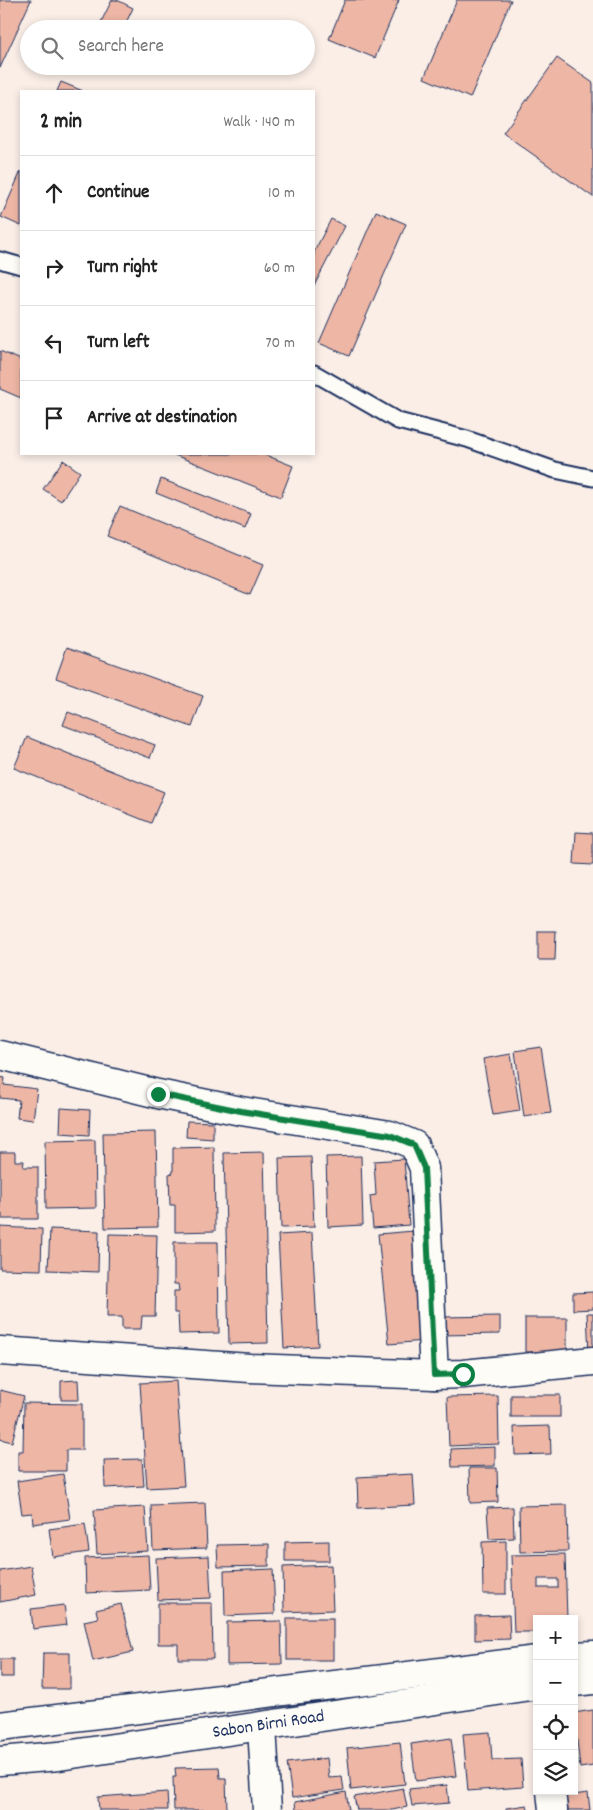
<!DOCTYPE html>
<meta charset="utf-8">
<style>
:root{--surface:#fff;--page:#f2f2f2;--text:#222;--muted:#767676;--line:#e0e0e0}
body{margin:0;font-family:Dekko,sans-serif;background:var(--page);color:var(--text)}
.controls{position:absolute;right:15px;bottom:15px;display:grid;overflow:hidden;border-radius:0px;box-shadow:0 2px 8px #0003}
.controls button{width:45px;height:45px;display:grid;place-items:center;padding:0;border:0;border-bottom:1px solid var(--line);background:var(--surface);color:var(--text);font:25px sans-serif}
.stop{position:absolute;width:15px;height:15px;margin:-11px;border:4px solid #0b8043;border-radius:50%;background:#fff}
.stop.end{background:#0b8043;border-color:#fff;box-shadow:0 1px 5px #0008}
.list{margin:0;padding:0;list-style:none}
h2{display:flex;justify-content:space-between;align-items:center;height:65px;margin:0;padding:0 20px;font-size:21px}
h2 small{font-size:16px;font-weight:400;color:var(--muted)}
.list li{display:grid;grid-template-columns:32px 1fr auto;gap:15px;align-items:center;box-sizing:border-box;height:75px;padding:0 20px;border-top:1px solid var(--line)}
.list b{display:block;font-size:19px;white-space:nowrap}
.list em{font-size:16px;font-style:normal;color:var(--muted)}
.icon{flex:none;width:28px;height:28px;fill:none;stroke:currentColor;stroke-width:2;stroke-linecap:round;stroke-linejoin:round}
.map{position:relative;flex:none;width:593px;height:1810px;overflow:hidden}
.search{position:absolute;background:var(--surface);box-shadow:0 2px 8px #0003;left:20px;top:20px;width:295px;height:55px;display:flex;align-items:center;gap:12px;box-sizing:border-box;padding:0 18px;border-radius:28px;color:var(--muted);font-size:19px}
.panel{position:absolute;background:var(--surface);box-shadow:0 2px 8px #0003;left:20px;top:90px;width:295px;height:365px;border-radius:0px}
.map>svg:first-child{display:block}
.building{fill:#eeb6a5;stroke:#1b2f5e;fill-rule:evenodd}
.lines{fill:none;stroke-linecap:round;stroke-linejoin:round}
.lane-casing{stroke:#1b2f5e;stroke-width:19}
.street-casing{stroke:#1b2f5e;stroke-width:31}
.secondary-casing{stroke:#1b2f5e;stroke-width:31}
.lane{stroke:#fdfcf7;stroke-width:15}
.street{stroke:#fdfcf7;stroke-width:28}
.secondary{stroke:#fdfcf7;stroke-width:28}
.route{stroke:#0b8043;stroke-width:6}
.labels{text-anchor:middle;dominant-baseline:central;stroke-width:4.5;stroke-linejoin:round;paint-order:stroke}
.street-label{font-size:18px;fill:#1b2f5e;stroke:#fdfcf7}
</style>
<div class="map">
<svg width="593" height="1810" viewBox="0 0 593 1810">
<rect width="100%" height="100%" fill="#faeee7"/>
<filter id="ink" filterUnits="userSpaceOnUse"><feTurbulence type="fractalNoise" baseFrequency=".02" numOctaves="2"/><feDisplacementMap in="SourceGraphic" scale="10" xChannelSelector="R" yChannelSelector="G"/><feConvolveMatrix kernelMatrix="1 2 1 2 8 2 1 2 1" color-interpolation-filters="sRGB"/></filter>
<g filter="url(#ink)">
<!-- building -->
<g class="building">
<polygon points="0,0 31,0 0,68"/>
<polygon points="112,0 117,0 133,8 123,29 104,29 99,26"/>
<polygon points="345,0 399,0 375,58 329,39"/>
<polygon points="457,0 511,0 470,98 424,78"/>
<polygon points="557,58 593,83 593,197 503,133"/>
<polygon points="61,82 83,91 57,91"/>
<polygon points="21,171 21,226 1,217"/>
<polygon points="376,211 406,224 349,356 319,343"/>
<polygon points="331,219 345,226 314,286 314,252"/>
<polygon points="0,351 21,360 21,398 0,389"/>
<polygon points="172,454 263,454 293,466 281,497"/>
<polygon points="63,460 80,472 61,501 43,489"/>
<polygon points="161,479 251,514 245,529 156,493"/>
<polygon points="120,506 263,565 250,595 107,536"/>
<polygon points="67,647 203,696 192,727 56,678"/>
<polygon points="68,712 155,745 150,758 63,725"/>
<polygon points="27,737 164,792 151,823 14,768"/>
<polygon points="576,832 593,833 593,865 574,864"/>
<polygon points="538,931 556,931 555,960 538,960"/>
<polygon points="541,1047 551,1113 524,1117 515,1051"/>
<polygon points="511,1054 520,1111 493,1115 483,1059"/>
<polygon points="0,1077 5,1078 4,1085 37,1089 33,1120 17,1118 19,1100 0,1098"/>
<polygon points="61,1108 90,1110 89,1135 60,1133"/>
<polygon points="187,1121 213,1122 213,1139 186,1137"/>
<polygon points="156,1132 158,1227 105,1228 103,1133"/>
<polygon points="95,1140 96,1208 46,1209 45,1141"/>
<polygon points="214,1147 215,1231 175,1232 175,1205 170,1205 169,1174 173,1173 173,1148"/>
<polygon points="0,1152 15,1152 15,1161 24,1161 23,1167 38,1167 38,1219 2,1219 2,1214 0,1214"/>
<polygon points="264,1152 268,1343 229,1344 224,1153"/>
<polygon points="361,1156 363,1225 328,1227 326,1157"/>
<polygon points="311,1157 314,1227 281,1228 279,1158"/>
<polygon points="404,1159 409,1225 373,1228 370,1196 376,1195 374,1161"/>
<polygon points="0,1227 42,1229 41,1270 0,1269"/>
<polygon points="50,1229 99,1231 98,1272 48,1270"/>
<polygon points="414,1231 425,1341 389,1344 378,1234"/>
<polygon points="312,1233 318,1346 284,1348 278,1235"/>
<polygon points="109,1234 157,1235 155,1316 142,1316 141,1329 122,1329 122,1317 107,1317"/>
<polygon points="174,1242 218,1242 219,1333 179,1334 178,1313 174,1313 174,1291 179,1291 178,1284 174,1284"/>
<polygon points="593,1292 593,1309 573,1310 573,1293"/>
<polygon points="587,1313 593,1313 593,1354 589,1354"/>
<polygon points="500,1316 500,1334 440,1335 440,1317"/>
<rect x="525" y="1318" width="42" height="34"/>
<polygon points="78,1380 79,1400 61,1400 61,1381"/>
<polygon points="176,1381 184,1486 147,1488 140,1383"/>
<polygon points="0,1390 24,1396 12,1442 0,1439"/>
<rect x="511" y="1395" width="49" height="22"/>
<polygon points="498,1396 499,1444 449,1446 447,1397"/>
<polygon points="24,1403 82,1404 82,1450 66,1450 66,1471 18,1471 18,1451 23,1451"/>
<polygon points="550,1426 551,1454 515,1455 514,1427"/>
<polygon points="495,1447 495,1466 452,1467 451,1449"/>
<polygon points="142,1459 144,1486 105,1488 104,1460"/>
<polygon points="469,1468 497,1468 498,1502 470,1503"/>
<polygon points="63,1474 70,1519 33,1524 32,1513 22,1514 17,1481"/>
<polygon points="413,1474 415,1505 358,1508 357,1477"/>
<polygon points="205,1503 207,1548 153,1550 151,1505"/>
<polygon points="567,1505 568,1551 520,1552 519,1506"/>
<polygon points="145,1507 148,1551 97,1554 94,1510"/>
<polygon points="513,1507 514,1538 489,1539 487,1508"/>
<polygon points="85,1524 89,1552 53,1557 49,1529"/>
<polygon points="329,1541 329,1561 285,1561 285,1542"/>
<polygon points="506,1541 506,1594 483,1594 482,1542"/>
<polygon points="269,1544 269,1566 218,1567 217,1545"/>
<path d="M565 1554 567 1619H537V1632H514L511 1555ZM538 1579H558V1588H538Z"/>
<polygon points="148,1555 150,1590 86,1593 85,1558"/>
<polygon points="209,1556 211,1598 158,1600 156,1558"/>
<polygon points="331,1565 333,1610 284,1612 283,1567"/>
<polygon points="31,1566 36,1595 0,1602 0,1571"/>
<polygon points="273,1569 275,1614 225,1616 224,1571"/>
<polygon points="158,1603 212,1603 213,1659 178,1659 178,1644 158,1644"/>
<polygon points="121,1604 133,1652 93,1661 84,1621 98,1618 96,1610"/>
<polygon points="64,1605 67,1625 33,1629 31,1609"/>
<polygon points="509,1615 510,1639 475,1640 475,1616"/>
<rect x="287" y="1618" width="46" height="42"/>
<polygon points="281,1621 282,1664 227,1665 227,1622"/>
<polygon points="43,1653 70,1653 70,1689 42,1689"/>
<rect x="0" y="1659" width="13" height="18"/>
<polygon points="593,1710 593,1766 580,1768 574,1713"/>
<polygon points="490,1732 492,1760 521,1759 523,1787 468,1791 463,1734"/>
<polygon points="451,1738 456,1776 416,1781 411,1744"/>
<polygon points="400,1742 405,1784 351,1790 347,1748"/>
<polygon points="327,1758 329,1778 342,1777 344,1790 292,1798 287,1763"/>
<polygon points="219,1767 220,1778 226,1778 227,1810 174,1810 173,1777 176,1777 175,1768"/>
<polygon points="447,1785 449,1803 412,1806 409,1789"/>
<polygon points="403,1788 407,1807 392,1810 357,1810 354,1797"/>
<polygon points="167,1792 168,1810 99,1810 98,1797"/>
<polygon points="346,1792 349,1810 296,1810 295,1802"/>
<polygon points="588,1793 590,1810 568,1810 566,1796"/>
<polygon points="527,1805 528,1810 506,1810 506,1808"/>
</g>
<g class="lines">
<!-- lane casing -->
<g class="lane-casing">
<g id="lane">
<polyline points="0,260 21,266"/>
<polyline points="314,373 398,421 467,439 555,470 593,478"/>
</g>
</g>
<!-- street casing -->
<g class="street-casing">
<g id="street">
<polyline points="0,1055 158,1094 241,1111 390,1135 414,1145 424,1168 434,1375"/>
<polyline points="0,1351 250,1368 434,1375 463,1374 593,1361"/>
<polyline points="262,1727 267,1810"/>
<polyline points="551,1791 553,1810"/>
</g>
</g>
<!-- secondary casing -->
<g class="secondary-casing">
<g id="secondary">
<polyline points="574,1656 593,1655"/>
<polyline points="574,1682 593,1680"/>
<polyline points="0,1726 537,1660"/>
<path id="s1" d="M0 1761 59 1756 537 1685"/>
</g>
</g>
<!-- lane -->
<use href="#lane" class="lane"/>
<!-- street -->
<use href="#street" class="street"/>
<!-- secondary -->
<use href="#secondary" class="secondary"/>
</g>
</g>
<g class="lines" filter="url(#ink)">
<!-- route -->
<polyline class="route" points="158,1094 241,1111 390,1135 414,1145 424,1168 434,1375 463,1374"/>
</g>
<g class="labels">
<!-- street labels -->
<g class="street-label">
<text stroke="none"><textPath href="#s1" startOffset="271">Sabon Birni Road</textPath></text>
</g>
</g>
</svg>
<div class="controls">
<button>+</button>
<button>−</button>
<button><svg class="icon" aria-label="locate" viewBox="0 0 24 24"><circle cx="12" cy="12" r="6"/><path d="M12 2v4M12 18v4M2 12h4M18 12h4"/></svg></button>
<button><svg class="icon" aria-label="layers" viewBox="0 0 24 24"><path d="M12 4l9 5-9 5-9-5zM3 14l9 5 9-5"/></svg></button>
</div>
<div class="stop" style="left:463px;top:1374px"></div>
<div class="stop end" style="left:158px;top:1094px"></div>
<div class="search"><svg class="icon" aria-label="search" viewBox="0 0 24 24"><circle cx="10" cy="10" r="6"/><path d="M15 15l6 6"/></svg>Search here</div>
<section class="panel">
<h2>2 min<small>Walk · 140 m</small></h2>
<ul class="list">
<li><svg class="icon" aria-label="ahead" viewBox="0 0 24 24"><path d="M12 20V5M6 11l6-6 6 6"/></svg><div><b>Continue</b></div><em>10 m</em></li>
<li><svg class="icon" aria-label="right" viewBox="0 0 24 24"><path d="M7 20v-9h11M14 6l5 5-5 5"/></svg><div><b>Turn right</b></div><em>60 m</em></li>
<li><svg class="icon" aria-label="left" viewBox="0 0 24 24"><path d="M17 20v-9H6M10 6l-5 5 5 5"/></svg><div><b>Turn left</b></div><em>70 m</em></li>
<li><svg class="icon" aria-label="arrive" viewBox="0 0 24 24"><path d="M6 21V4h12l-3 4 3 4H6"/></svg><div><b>Arrive at destination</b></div></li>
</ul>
</section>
</div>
